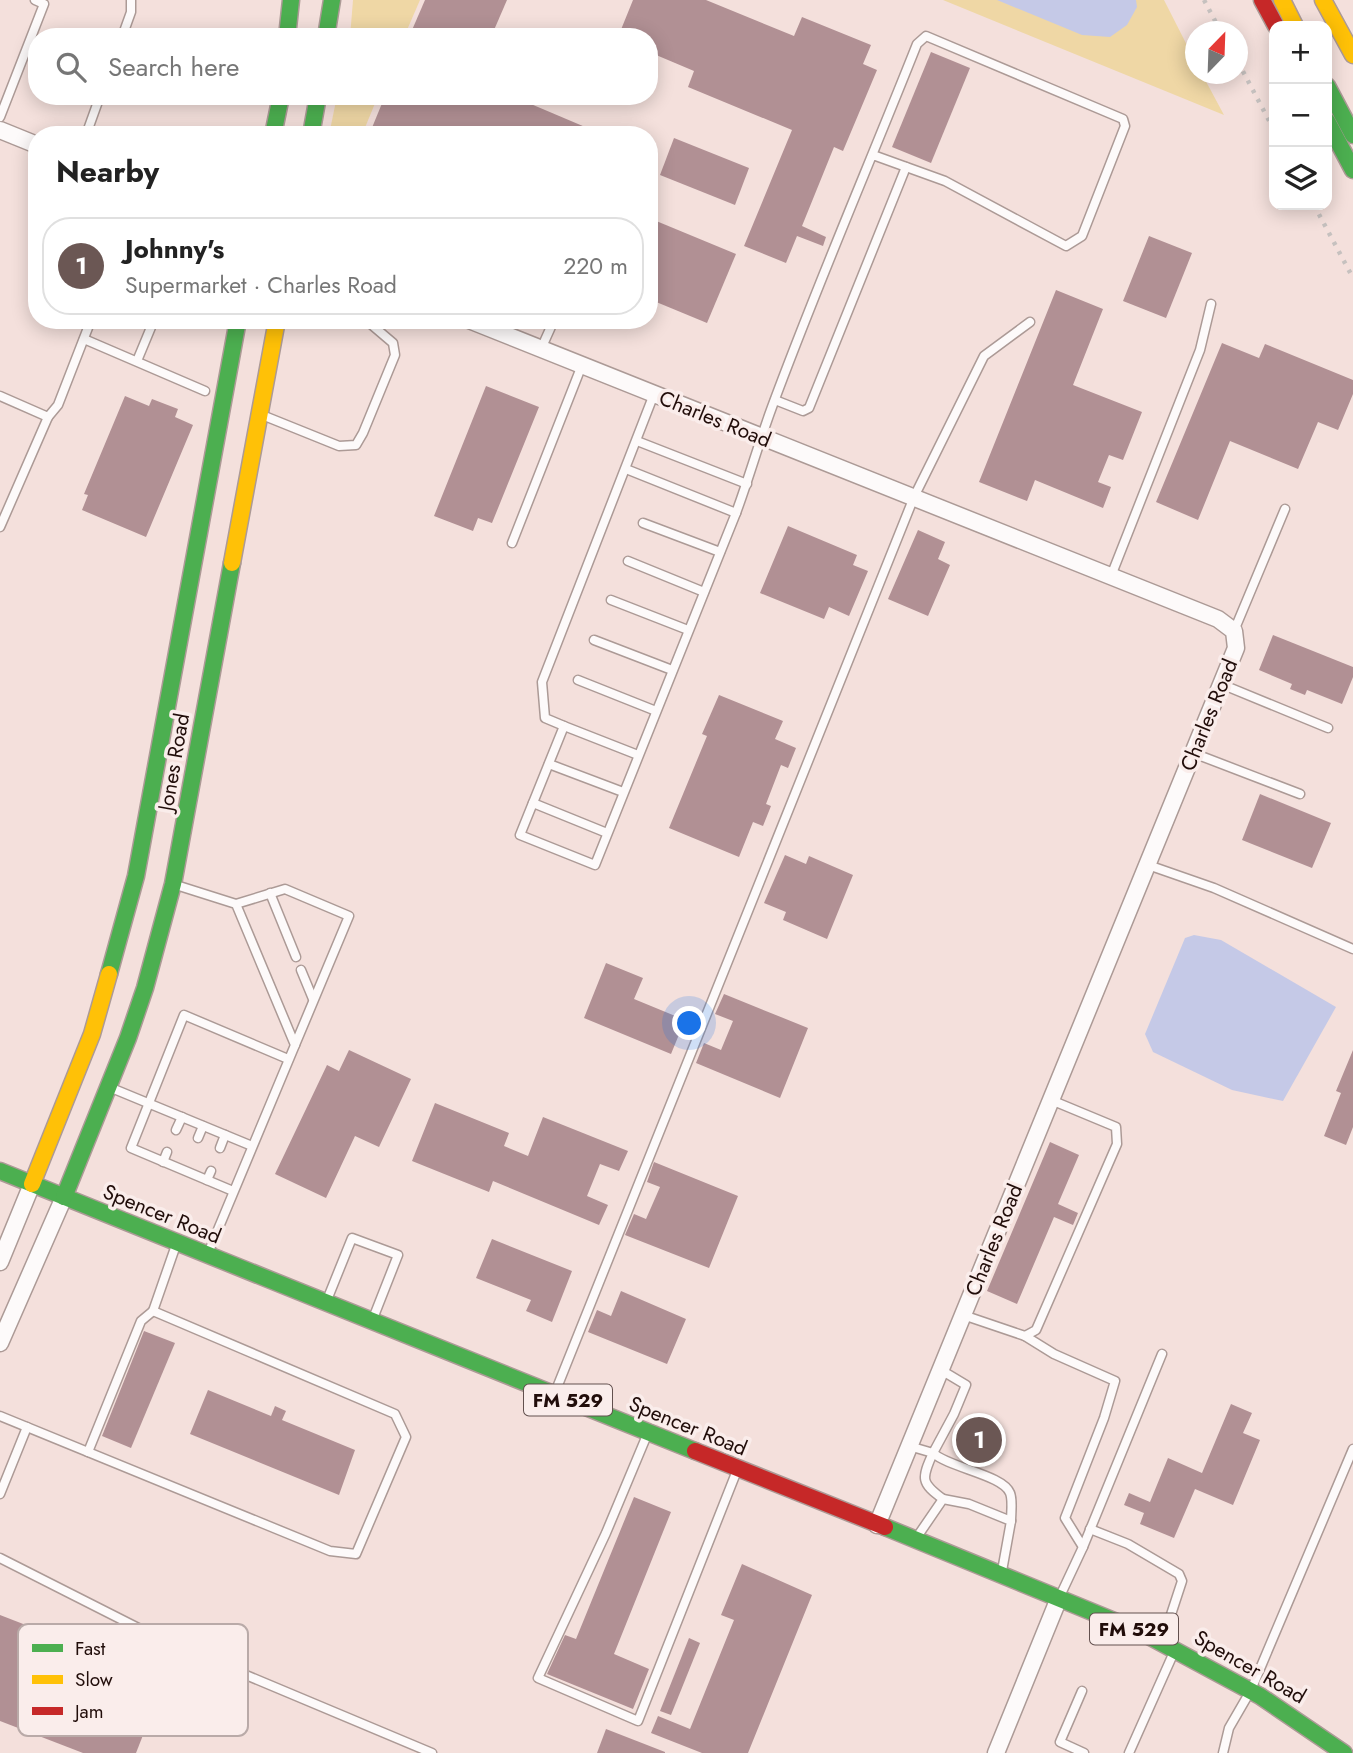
<!DOCTYPE html>
<meta charset="utf-8">
<style>
:root{--surface:#fff;--page:#f2f2f2;--text:#222;--muted:#767676;--line:#e0e0e0;--accent:#6b5754}
body{margin:0;font-family:Jost,sans-serif;background:var(--page);color:var(--text)}
.controls{position:absolute;right:21px;top:21px;display:grid;overflow:hidden;border-radius:14px;box-shadow:0 4px 18px #0003}
.controls button{width:63px;height:63px;display:grid;place-items:center;padding:0;border:0;border-bottom:2px solid var(--line);background:var(--surface);color:var(--text);font:35px sans-serif}
.compass{position:absolute;left:1185px;top:21px;width:63px;height:63px;border-radius:50%;background:var(--surface);box-shadow:0 4px 18px #0003;rotate:23deg}
.you{position:absolute;left:690px;top:1024px;width:24px;height:24px;margin:-18px;border:5px solid #fff;border-radius:50%;background:#1a73e8;box-shadow:0 0 0 10px #1a73e833}
.badge{display:grid;place-items:center;width:46px;height:46px;border-radius:50%;background:var(--accent);color:#fff;font-size:23px;font-weight:700}
.pin{position:absolute;translate:-50% -50%;border:4px solid #fff;box-shadow:0 2px 7px #0006}
.list{margin:0;padding:0;list-style:none}
h2{display:flex;justify-content:space-between;align-items:center;height:91px;margin:0;padding:0 28px;font-size:30px}
h2 small{font-size:23px;font-weight:400;color:var(--muted)}
.list li{display:grid;grid-template-columns:46px 1fr auto;gap:21px;align-items:center;box-sizing:border-box;height:98px;margin:0 14px 14px;padding:0 14px;border:2px solid var(--line);border-radius:28px}
.list b{display:block;font-size:26px;white-space:nowrap}
.list p{margin:0;font-size:23px;white-space:nowrap;color:var(--muted)}
.list em{font-size:23px;font-style:normal;color:var(--muted)}
.icon{flex:none;width:38px;height:38px;fill:none;stroke:currentColor;stroke-width:2;stroke-linecap:round;stroke-linejoin:round}
.map{position:relative;flex:none;width:1353px;height:1753px;overflow:hidden}
.search{position:absolute;background:var(--surface);box-shadow:0 4px 18px #0003;left:28px;top:28px;width:630px;height:77px;display:flex;align-items:center;gap:18px;box-sizing:border-box;padding:0 24px;border-radius:28px;color:var(--muted);font-size:26px}
.panel{position:absolute;background:var(--surface);box-shadow:0 4px 18px #0003;left:28px;top:126px;width:630px;height:203px;border-radius:28px}
.map>svg:first-child{display:block}
.green{fill:#efd7a5}
.water{fill:#c5c9e7}
.building{fill:#b19094}
.lines{fill:none;stroke-linecap:round;stroke-linejoin:round}
.lane-casing{stroke:#ac9a96;stroke-width:11}
.street-casing{stroke:#ac9a96;stroke-width:19}
.fast-casing{stroke:#ac9a96;stroke-width:19}
.slow-casing{stroke:#ac9a96;stroke-width:19}
.jam-casing{stroke:#ac9a96;stroke-width:19}
.lane{stroke:#fdfafa;stroke-width:8}
.street{stroke:#fdfafa;stroke-width:16}
.fast{stroke:#4caf50;stroke-width:16}
.slow{stroke:#ffc107;stroke-width:16}
.jam{stroke:#c62828;stroke-width:16}
.rail{stroke:#c6c1bf;stroke-width:4.5;stroke-dasharray:3.5 7;stroke-linecap:butt}
.labels{text-anchor:middle;dominant-baseline:central;stroke-width:7;stroke-linejoin:round;paint-order:stroke}
.shield{fill:#faedeb;stroke:#62504e;stroke-width:2}
.shield-label{font-size:19px;font-weight:bold;fill:#210d0a}
.street-label{font-size:21px;fill:#210d0a;stroke:#faedeb}
.key{fill:#faedeb;stroke:#b9aaa8;stroke-width:2}
.key-label{font-size:19px;fill:#210d0a}
</style>
<div class="map">
<svg width="1353" height="1753" viewBox="0 0 1353 1753">
<rect width="100%" height="100%" fill="#f4e0dc"/>
<!-- green -->
<g class="green">
<polygon points="353,0 420,0 404,37 350,37"/>
<polygon points="943,0 1164,0 1195,61 1196,74 1202,74 1224,115"/>
<polygon points="337,96 378,96 362,135 329,135"/>
</g>
<!-- water -->
<g class="water">
<polygon points="997,0 1136,0 1137,7 1127,25 1110,37 1082,35"/>
<polygon points="1194,935 1221,940 1336,1007 1283,1101 1232,1090 1153,1052 1145,1034 1185,938"/>
</g>
<!-- building -->
<g class="building">
<polygon points="425,0 507,0 491,37 409,37"/>
<polygon points="633,0 706,0 794,36 802,17 871,45 863,64 877,70 843,151 834,147 802,226 826,237 823,246 797,236 786,263 744,246 792,130 688,87 694,71 649,52 649,37 618,37"/>
<polygon points="931,52 970,68 931,163 892,147"/>
<polygon points="385,96 512,96 604,135 369,135"/>
<polygon points="674,138 749,168 735,205 660,175"/>
<polygon points="649,218 736,254 707,323 649,299"/>
<polygon points="1149,236 1192,253 1166,318 1123,301"/>
<polygon points="1056,290 1103,309 1073,385 1142,412 1123,460 1109,455 1098,482 1111,487 1103,508 1035,480 1027,501 979,482"/>
<polygon points="1222,343 1259,358 1265,344 1353,380 1353,394 1338,430 1318,422 1298,469 1230,441 1198,520 1156,502"/>
<polygon points="486,386 539,407 492,523 478,518 473,531 434,516"/>
<polygon points="125,396 149,406 152,399 178,409 175,417 193,425 146,537 82,510 88,495 84,494"/>
<polygon points="788,526 857,555 853,565 868,571 849,616 829,607 824,619 760,593"/>
<polygon points="918,530 945,542 938,559 950,565 928,616 888,599"/>
<polygon points="1273,635 1353,667 1353,677 1342,704 1307,690 1305,695 1290,689 1292,684 1259,670"/>
<polygon points="719,695 783,721 775,739 796,748 788,768 781,765 766,804 771,806 763,826 753,822 739,857 669,828 707,736 702,734"/>
<polygon points="1260,794 1331,823 1312,868 1242,840"/>
<polygon points="785,855 806,864 809,856 853,875 827,939 783,920 786,912 764,903"/>
<polygon points="606,963 643,978 634,999 685,1020 671,1054 584,1018"/>
<polygon points="724,994 808,1028 780,1098 696,1063 704,1043 721,1050 733,1021 715,1014"/>
<polygon points="349,1050 411,1079 379,1147 355,1136 326,1198 275,1174 327,1065 339,1071"/>
<polygon points="1353,1050 1353,1127 1346,1145 1324,1136 1341,1093 1336,1091"/>
<polygon points="435,1103 509,1133 504,1146 528,1156 543,1117 628,1151 619,1171 600,1164 587,1196 608,1205 599,1225 493,1181 489,1192 412,1161"/>
<polygon points="1050,1142 1079,1155 1058,1204 1078,1213 1073,1225 1054,1217 1017,1304 987,1291"/>
<polygon points="654,1162 738,1196 709,1268 625,1235 634,1214 646,1219 660,1187 647,1182"/>
<polygon points="492,1239 572,1271 552,1322 526,1311 531,1300 476,1278"/>
<polygon points="621,1291 686,1319 667,1364 588,1332 597,1310 611,1316"/>
<polygon points="144,1331 175,1343 131,1448 102,1436"/>
<polygon points="208,1390 271,1416 275,1406 286,1411 282,1420 355,1450 339,1495 190,1434"/>
<polygon points="1231,1404 1252,1413 1243,1433 1260,1440 1233,1505 1195,1489 1174,1538 1140,1524 1144,1513 1124,1505 1129,1493 1150,1502 1168,1458 1202,1473"/>
<polygon points="634,1497 671,1512 614,1654 649,1669 633,1709 547,1674 565,1635 576,1639"/>
<polygon points="742,1564 812,1595 748,1753 702,1753 651,1733 658,1716 690,1729 734,1620 721,1615"/>
<polygon points="0,1615 165,1679 136,1753 83,1753 0,1721"/>
<polygon points="689,1638 700,1643 671,1715 660,1711"/>
<polygon points="606,1729 665,1752 665,1753 597,1753"/>
</g>
<g class="lines">
<!-- lane casing -->
<g class="lane-casing">
<g id="lane">
<polyline points="122,37 131,12 131,0"/>
<polyline points="0,117 44,4 35,0"/>
<polyline points="86,135 100,96"/>
<polyline points="84,339 205,391"/>
<polyline points="541,349 554,320"/>
<polyline points="137,361 154,320"/>
<path d="M654 394 542 682 545 718 564 726 520 835 595 865 736 513C749 478 759 442 772 407 817 285 869 165 917 44L926 36 1123 119 1125 126 1082 236 1066 246 945 181 873 155"/>
<polyline points="0,396 48,417 58,405 91,320"/>
<polyline points="775,400 803,411 809,408 906,167"/>
<polyline points="262,415 339,446 356,445 363,433 395,355 393,343 366,320"/>
<polyline points="637,441 747,484"/>
<polyline points="626,469 736,513"/>
<polyline points="643,523 720,552"/>
<polyline points="0,527 48,417"/>
<polyline points="512,543 582,365"/>
<polyline points="628,561 704,592"/>
<polyline points="1111,576 1200,350 1211,304"/>
<polyline points="611,600 688,630"/>
<polyline points="1234,631 1285,509"/>
<polyline points="594,640 672,670"/>
<polyline points="578,680 656,711"/>
<polyline points="1221,684 1328,728"/>
<polyline points="564,726 638,755"/>
<polyline points="1193,753 1300,794"/>
<polyline points="549,764 623,792"/>
<polyline points="533,803 607,833"/>
<polyline points="1148,865 1214,888 1353,949"/>
<polyline points="176,885 236,904 295,1045 209,1251"/>
<polyline points="270,893 296,957"/>
<polyline points="236,904 285,889 349,916 295,1045"/>
<polyline points="301,970 313,999"/>
<polyline points="109,1087 252,1146"/>
<polyline points="176,1130 182,1117"/>
<polyline points="198,1138 203,1126"/>
<polyline points="220,1148 225,1135"/>
<polyline points="163,1162 167,1152"/>
<polyline points="207,1180 211,1171"/>
<polyline points="233,1191 131,1148 184,1015 288,1059"/>
<polyline points="327,1300 352,1238 398,1255 374,1316"/>
<polyline points="963,1315 1025,1336 1036,1330 1117,1144 1116,1127 1051,1100"/>
<polyline points="1025,1336 1054,1354 1115,1381 1104,1418 1065,1518 1083,1547 1061,1594"/>
<polyline points="556,1390 914,497 984,356 1030,322"/>
<polyline points="0,1416 330,1551 356,1554 406,1437 395,1414 153,1311 176,1245"/>
<polyline points="647,1435 606,1533 538,1678 638,1721 736,1473"/>
<polyline points="909,1446 933,1453 954,1414 966,1385 941,1370"/>
<polyline points="88,1452 141,1321 153,1311"/>
<polyline points="0,1494 27,1427"/>
<path d="M943 1499C921 1483 921 1479 933 1453 950 1468 1003 1475 1010 1493 1013 1500 1011 1513 1011 1521"/>
<polyline points="1090,1529 1128,1544 1179,1574 1182,1581 1163,1639"/>
<polyline points="917,1537 943,1499 969,1504 1011,1521 1002,1571"/>
<polyline points="1083,1547 1162,1354"/>
<polyline points="0,1558 160,1639 432,1753"/>
<polyline points="1082,1691 1060,1742 1084,1753"/>
<polyline points="1129,1753 1174,1652"/>
<polyline points="1223,1753 1229,1728 1251,1690 1353,1449"/>
</g>
</g>
<!-- street casing -->
<g class="street-casing">
<g id="street">
<polyline points="0,130 37,145"/>
<polyline points="469,320 1218,619 1234,631 1236,648 877,1525"/>
<polyline points="0,1262 32,1184"/>
<polyline points="0,1343 64,1197"/>
<polyline points="996,1753 1059,1598"/>
</g>
</g>
<!-- fast casing -->
<g class="fast-casing">
<g id="fast">
<polyline points="287,37 291,0"/>
<polyline points="326,37 332,0"/>
<polyline points="1327,86 1353,135"/>
<polyline points="1327,121 1353,170"/>
<polyline points="273,135 281,96"/>
<polyline points="311,135 318,96"/>
<polyline points="109,974 136,876 238,320"/>
<polyline points="0,1171 695,1451"/>
<polyline points="64,1197 128,1038 145,988 173,884 232,563"/>
<polyline points="885,1527 1141,1632 1260,1696 1344,1753"/>
</g>
</g>
<!-- slow casing -->
<g class="slow-casing">
<g id="slow">
<polyline points="1282,0 1295,26"/>
<polyline points="1323,0 1353,55"/>
<polyline points="232,563 277,320"/>
<polyline points="32,1184 92,1034 109,974"/>
</g>
</g>
<!-- jam casing -->
<g class="jam-casing">
<g id="jam">
<polyline points="1262,0 1276,26"/>
<polyline points="695,1451 885,1527"/>
</g>
</g>
<!-- lane -->
<use href="#lane" class="lane"/>
<!-- street -->
<use href="#street" class="street"/>
<!-- fast -->
<use href="#fast" class="fast"/>
<!-- slow -->
<use href="#slow" class="slow"/>
<!-- jam -->
<use href="#jam" class="jam"/>
<!-- rail -->
<g class="rail">
<polyline points="1204,0 1221,32"/>
<polyline points="1238,62 1274,130"/>
<polyline points="1314,205 1353,278"/>
</g>
</g>
<g class="labels">
<!-- shield labels -->
<g class="shield">
<rect x="524" y="1384.5" width="88" height="31" rx="5"/>
<rect x="1090" y="1613.5" width="88" height="31" rx="5"/>
</g>
<g class="shield-label">
<text x="568" y="1400">FM 529</text>
<text x="1134" y="1629">FM 529</text>
</g>
<!-- street labels -->
<g class="street-label">
<text transform="translate(715 419) rotate(22)">Charles Road</text>
<text transform="translate(1209 715) rotate(-68)">Charles Road</text>
<text transform="translate(174 762) rotate(-80)">Jones Road</text>
<text transform="translate(162 1214) rotate(22)">Spencer Road</text>
<text transform="translate(994 1240) rotate(-68)">Charles Road</text>
<text transform="translate(688 1426) rotate(22)">Spencer Road</text>
<text transform="translate(1250 1667) rotate(30)">Spencer Road</text>
</g>
</g>
<!-- legend -->
<rect x="18" y="1624" width="230" height="112" rx="10" class="key"/>
<rect x="32" y="1644" width="31" height="8" fill="#4caf50"/>
<rect x="32" y="1675" width="31" height="9" fill="#ffc107"/>
<rect x="32" y="1707" width="31" height="8" fill="#c62828"/>
<g class="key-label">
<text x="75" y="1655">Fast</text>
<text x="75" y="1686">Slow</text>
<text x="75" y="1718">Jam</text>
</g>
</svg>
<div class="controls">
<button>+</button>
<button>−</button>
<button><svg class="icon" aria-label="layers" viewBox="0 0 24 24"><path d="M12 4l9 5-9 5-9-5zM3 14l9 5 9-5"/></svg></button>
</div>
<svg class="compass" viewBox="-18 -18 36 36"><path d="M0-13l5 13h-10z" fill="#e53935"/><path d="M0 13l5-13h-10z" fill="#767676"/></svg>
<div class="you"></div>
<div class="pin badge" style="left:979px;top:1440px">1</div>
<div class="search"><svg class="icon" aria-label="search" viewBox="0 0 24 24"><circle cx="10" cy="10" r="6"/><path d="M15 15l6 6"/></svg>Search here</div>
<section class="panel">
<h2>Nearby<small></small></h2>
<ul class="list">
<li><span class="badge">1</span><div><b>Johnny's</b><p>Supermarket · Charles Road</p></div><em>220 m</em></li>
</ul>
</section>
</div>
